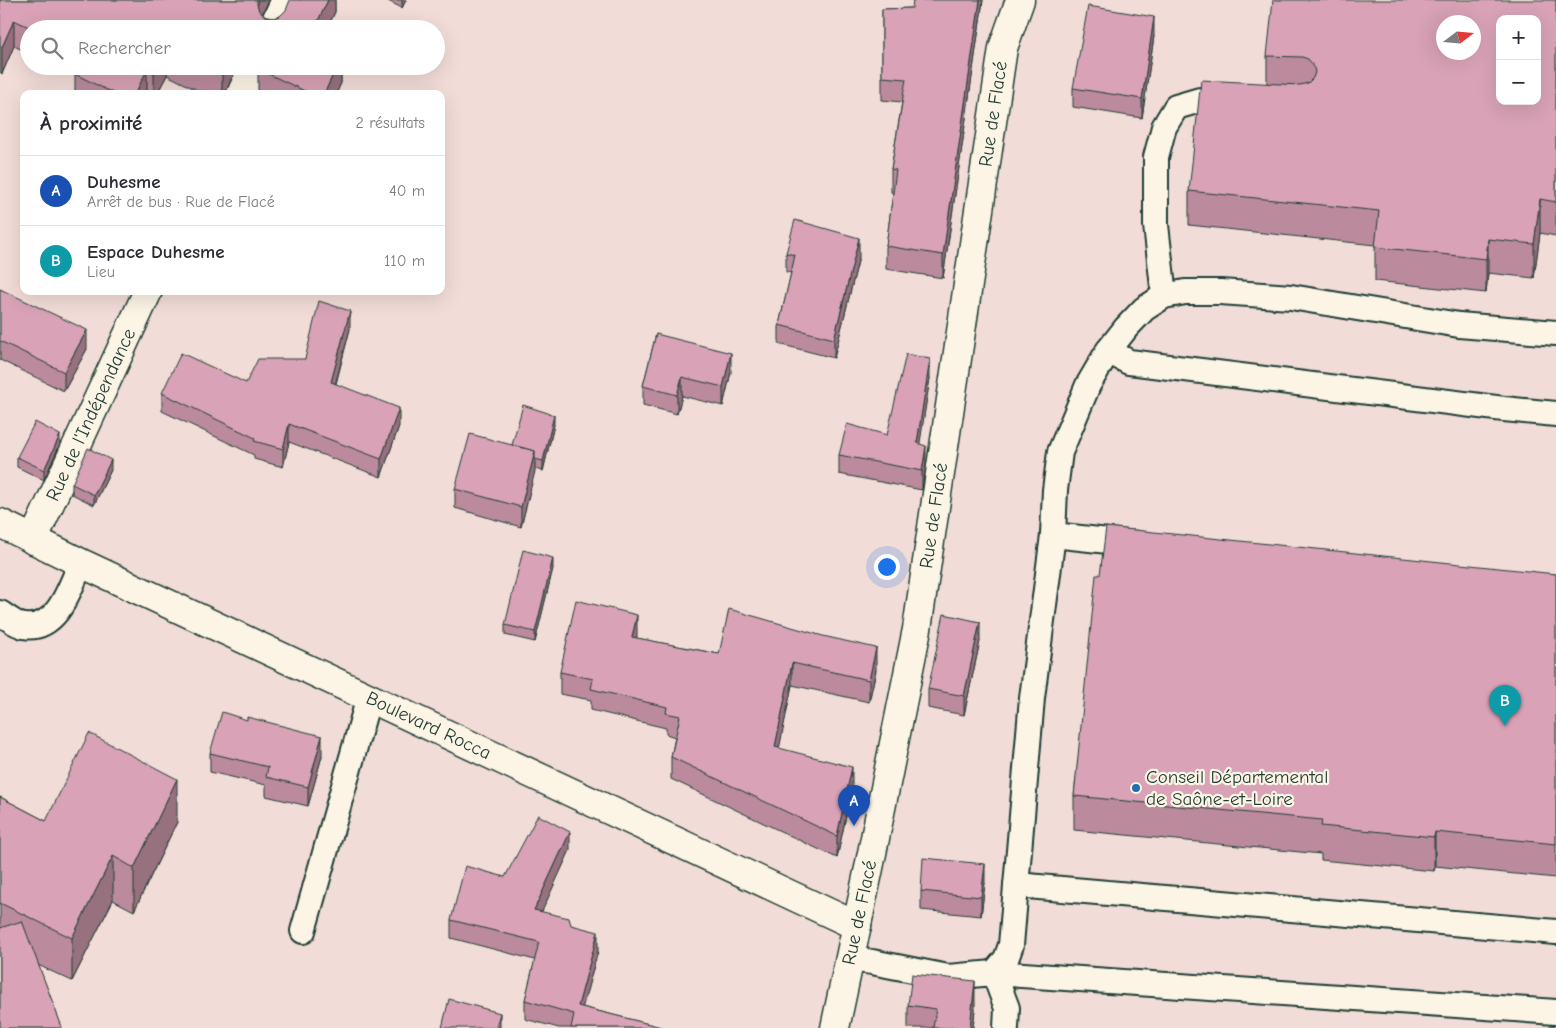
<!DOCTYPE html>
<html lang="fr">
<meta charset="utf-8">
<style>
:root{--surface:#fff;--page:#f7f7f7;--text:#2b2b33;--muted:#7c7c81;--line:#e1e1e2;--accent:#d93025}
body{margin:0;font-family:"Comic Neue",sans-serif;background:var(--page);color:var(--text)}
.controls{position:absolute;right:15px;top:15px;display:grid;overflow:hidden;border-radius:10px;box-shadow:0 5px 20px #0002}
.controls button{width:45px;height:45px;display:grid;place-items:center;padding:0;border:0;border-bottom:1px solid var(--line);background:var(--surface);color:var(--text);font:25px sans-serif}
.compass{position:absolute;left:1436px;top:15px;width:45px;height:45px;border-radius:50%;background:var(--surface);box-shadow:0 5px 20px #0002;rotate:74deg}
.you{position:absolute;left:886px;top:566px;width:18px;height:18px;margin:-12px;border:4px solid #fff;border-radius:50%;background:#1a73e8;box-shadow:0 0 0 8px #1a73e833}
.badge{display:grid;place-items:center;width:32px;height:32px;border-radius:50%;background:var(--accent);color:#fff;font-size:16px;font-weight:700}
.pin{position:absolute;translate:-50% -41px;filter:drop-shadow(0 1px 2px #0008)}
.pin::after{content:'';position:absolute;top:26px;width:18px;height:15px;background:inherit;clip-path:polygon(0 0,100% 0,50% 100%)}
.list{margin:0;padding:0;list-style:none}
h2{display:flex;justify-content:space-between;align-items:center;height:65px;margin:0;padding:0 20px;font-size:21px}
h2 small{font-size:16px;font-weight:400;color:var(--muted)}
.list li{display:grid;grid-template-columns:32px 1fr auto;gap:15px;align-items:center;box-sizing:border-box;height:70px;padding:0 20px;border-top:1px solid var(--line)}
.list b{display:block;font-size:19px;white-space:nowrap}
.list p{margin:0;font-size:16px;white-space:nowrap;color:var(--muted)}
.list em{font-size:16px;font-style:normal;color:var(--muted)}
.icon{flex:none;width:28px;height:28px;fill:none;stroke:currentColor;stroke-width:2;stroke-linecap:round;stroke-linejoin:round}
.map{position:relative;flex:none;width:1556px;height:1028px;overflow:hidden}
.search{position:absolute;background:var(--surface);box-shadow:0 5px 20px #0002;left:20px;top:20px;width:425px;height:55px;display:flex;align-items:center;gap:12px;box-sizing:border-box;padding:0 18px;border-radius:28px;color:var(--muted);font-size:19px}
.panel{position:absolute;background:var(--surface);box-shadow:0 5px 20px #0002;left:20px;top:90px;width:425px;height:205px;border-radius:10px}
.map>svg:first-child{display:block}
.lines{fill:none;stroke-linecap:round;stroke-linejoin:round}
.lane-casing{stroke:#1f3d34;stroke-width:28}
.street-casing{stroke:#1f3d34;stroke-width:31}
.secondary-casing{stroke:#1f3d34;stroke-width:31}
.lane{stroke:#fcf5e5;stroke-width:24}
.street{stroke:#fcf5e5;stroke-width:28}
.secondary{stroke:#fcf5e5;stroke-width:28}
.wall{fill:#bb8b9d;stroke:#1f3d34}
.shaded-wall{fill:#98717f;stroke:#1f3d34}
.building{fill:#d9a2b6;stroke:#1f3d34;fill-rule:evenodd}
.poi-dot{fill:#1f6fb2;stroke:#fcf5e5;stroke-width:2}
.labels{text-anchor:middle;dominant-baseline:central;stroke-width:4.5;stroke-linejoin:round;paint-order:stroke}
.street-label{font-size:19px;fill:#1f3d34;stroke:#fcf5e5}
.poi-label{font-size:19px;fill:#1f3d34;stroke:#fcf5e5;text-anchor:start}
</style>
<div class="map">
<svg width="1556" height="1028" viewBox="0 0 1556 1028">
<rect width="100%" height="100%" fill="#f2dcd7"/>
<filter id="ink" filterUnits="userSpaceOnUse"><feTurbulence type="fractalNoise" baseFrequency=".02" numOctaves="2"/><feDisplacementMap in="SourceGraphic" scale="10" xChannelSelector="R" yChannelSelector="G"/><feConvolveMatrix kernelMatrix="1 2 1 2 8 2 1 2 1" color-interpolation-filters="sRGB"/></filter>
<g filter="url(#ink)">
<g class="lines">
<!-- lane casing -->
<g class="lane-casing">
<g id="lane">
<polyline points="1164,296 1156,225 1156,157 1164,127 1176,107 1200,100 1232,101"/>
<polyline points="1108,351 1129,362 1504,409 1556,414"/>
<polyline points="1053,535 1136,544"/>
<path d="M0 613C7 617 16 625 24 626 58 631 70 587 81 563"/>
<polyline points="1016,885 1556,932"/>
<polyline points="303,931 369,697"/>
<polyline points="850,959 872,962 948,977 994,973 1006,959 1011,945 1032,698 1053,535 1055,490 1060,452 1088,385 1108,351 1126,328 1144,309 1164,296 1185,292 1220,292 1291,297 1459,325 1556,333"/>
<polyline points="1006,1028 1007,1008 994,973 1556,1012"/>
</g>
</g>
<!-- street casing -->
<g class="street-casing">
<g id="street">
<polyline points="272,29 286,0"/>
<polyline points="241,94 254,66"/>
<path id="s1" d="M0 523 81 563 857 926"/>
<path id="s2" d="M33 540 148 291"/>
</g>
</g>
<!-- secondary casing -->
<g class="secondary-casing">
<g id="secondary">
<path id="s3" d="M835 1028 869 868 917 629 1003 48 1020 0"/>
</g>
</g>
<!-- lane -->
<use href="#lane" class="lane"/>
<!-- street -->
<use href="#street" class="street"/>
<!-- secondary -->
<use href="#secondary" class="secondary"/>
</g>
<!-- wall -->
<g class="wall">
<polygon points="0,0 269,0 262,14 266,17 274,18 335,0 335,12 327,29 29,29 29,53 14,46 2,74 0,72"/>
<polygon points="386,0 406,0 402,8"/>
<polygon points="983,0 943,278 886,269 886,246 893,193 891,192 891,169 902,102 882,100 882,9 912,8"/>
<polygon points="1556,0 1556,236 1540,233 1534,278 1488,273 1486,293 1375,281 1375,245 1189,225 1189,191 1267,83 1267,56"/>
<polygon points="1154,36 1142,118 1073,107 1073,88"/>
<polygon points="57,66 237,66 225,94 205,94 167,75 157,94 75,94 75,75"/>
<polygon points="341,66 341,83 336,94 258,94 258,69"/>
<polygon points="786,253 859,257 834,358 779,344 779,325 791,273 786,272"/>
<polygon points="0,289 87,349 64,391 0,360"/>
<polygon points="350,329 336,384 399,426 381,477 289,442 283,467 254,459 254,455 162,411 162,393 246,383 305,359"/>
<polygon points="656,334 731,372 723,406 682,396 677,414 643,405 643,386"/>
<polygon points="930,378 919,444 926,465 922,490 839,474 839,455 887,435"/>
<polygon points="554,425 543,471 535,469 521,527 455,508 455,489"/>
<polygon points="60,444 44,480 17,467 17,457"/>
<polygon points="111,470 94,505 72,494 72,484"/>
<polygon points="553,568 535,642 505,635 505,625"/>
<polygon points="1556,574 1556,878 1435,866 1434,871 1321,860 1321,854 1074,830 1074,796 1100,575"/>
<polygon points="637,636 636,638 719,654 876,670 869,702 792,685 779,748 852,788 837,858 671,779 671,757 675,737 666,734 666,728 591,710 591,700 560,694 560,672"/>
<polygon points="980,641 964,715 928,708 928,689"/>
<polygon points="210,753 322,756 308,806 266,796 266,785 210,772"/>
<polygon points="0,797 46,821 177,822 134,911 113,900 72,981 38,965 62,1028 0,1028"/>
<polygon points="570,850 541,912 571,925 598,951 582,1007 664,1028 559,1028 525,1019 525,1000 535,960 451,938 451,920 505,877"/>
<polygon points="985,883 981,916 921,910 921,891"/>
<polygon points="908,1005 975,1009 973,1028 908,1028"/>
</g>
<!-- shaded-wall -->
<g class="shaded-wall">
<polygon points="257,0 269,0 258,23 257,4"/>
<polygon points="328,0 335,0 335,12 327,29 314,29"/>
<polygon points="402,0 406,0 402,8"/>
<polygon points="980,0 983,0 943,278 943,255"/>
<polygon points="1154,17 1154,36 1142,118 1142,99"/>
<polygon points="14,20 14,46 2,74 2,47"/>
<polygon points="253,24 253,29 243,29 245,26"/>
<polygon points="157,66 167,66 167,75 157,94 154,94 154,73"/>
<polygon points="225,66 237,66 225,94 222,94 222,75"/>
<polygon points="337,66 341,66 341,83 336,94 324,94"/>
<polygon points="147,70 147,94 135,94"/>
<polygon points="1540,199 1540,233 1534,278 1534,244"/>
<polygon points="859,238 859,257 834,358 834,339"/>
<polygon points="1488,239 1488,273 1486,293 1486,259"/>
<polygon points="350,311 350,329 331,400 331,382"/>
<polygon points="87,330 87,349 64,391 64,372"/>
<polygon points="731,353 731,372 723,406 723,387"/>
<polygon points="930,359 930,378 917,462 917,443"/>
<polygon points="682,377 682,396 677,414 677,395"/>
<polygon points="399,408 399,426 381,477 381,459"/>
<polygon points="554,415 554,425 543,471 543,461"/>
<polygon points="289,424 289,442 283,467 283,449"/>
<polygon points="60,435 60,444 44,480 44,470"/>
<polygon points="926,446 926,465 922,490 922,471"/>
<polygon points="535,451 535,471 521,527 521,507"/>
<polygon points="111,460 111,470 94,505 94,495"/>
<polygon points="553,558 553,568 535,642 535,632"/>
<polygon points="637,615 637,636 632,658 632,637"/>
<polygon points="980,622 980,641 964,715 964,696"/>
<polygon points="876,648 876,670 869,702 869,680"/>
<polygon points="792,663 792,685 775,769 775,747"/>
<polygon points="322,736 322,756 308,806 308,787"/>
<polygon points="852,767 852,788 837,858 837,836"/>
<polygon points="177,779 177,822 134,911 134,868"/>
<polygon points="570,832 570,850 534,929 534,910"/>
<polygon points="1435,832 1435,866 1434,871 1434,837"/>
<polygon points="113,856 113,900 72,981 72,938"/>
<polygon points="985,864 985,883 981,916 981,897"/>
<polygon points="598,932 598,951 578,1024 578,1006"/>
<polygon points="975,981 975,1009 973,1028 970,1028"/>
<polygon points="500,1013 500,1028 496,1028"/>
</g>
<!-- building -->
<g class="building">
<polygon points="0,0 257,0 257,4 259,11 266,17 274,18 280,16 286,10 290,0 328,0 314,29 265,29 261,26 253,24 245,26 243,29 33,29 14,20 2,47 0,46"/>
<polygon points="913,0 980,0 943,255 886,246 896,170 891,169 906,79 882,77 882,9 912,8"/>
<path d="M1273 0H1556V202L1540 199 1534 244 1488 239 1486 259 1375 247 1379 211 1189 191 1201 80 1300 85 1308 83 1313 78 1315 72 1313 65 1308 59 1302 57 1267 56ZM1500 19H1537V101H1500ZM1444 22H1474V52H1444Z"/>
<polygon points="1088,6 1154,17 1142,99 1073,88"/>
<polygon points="79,66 157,66 154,73 147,70 135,94 115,94 75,74"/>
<polygon points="204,66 225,66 222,75"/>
<polygon points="259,66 337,66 324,94 311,94 258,69"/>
<polygon points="795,220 859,238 834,339 779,325 795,255 786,253"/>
<polygon points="0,289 87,330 64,372 0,341"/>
<polygon points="319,301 350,311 331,382 399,408 381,459 289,424 283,449 254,441 255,438 162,393 181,353 246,383 258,359 305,359"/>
<polygon points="656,334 731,353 723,387 682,377 677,395 643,386"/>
<polygon points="906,354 930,359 917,443 926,446 922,471 839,455 847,424 887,435"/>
<polygon points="523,405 554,415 543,461 535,459 535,451 512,445"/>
<polygon points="35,422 60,435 44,470 17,457"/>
<polygon points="470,434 535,451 521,507 455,489"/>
<polygon points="88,448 111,460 94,495 72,484"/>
<polygon points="1106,527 1556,574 1556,844 1435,832 1434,837 1321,826 1322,820 1074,796 1096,575 1100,575"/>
<polygon points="523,550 553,558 535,632 505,625"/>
<polygon points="576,600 637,615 632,637 719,654 729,609 823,636 876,648 869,680 792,663 775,747 852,767 837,836 671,757 680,716 666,713 667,707 591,689 593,679 560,672"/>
<polygon points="944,614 980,622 964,696 928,689"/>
<polygon points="222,712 247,720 247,717 322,736 308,787 266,777 268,767 210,753"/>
<polygon points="89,733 177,779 134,868 113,856 72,938 0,903 0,797 46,821"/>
<polygon points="538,815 570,832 534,910 569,918 571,925 598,932 578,1006 665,1028 571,1028 574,1014 525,1000 539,942 451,920 465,866 505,877"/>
<polygon points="923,858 985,864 981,897 921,891"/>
<polygon points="22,921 62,1027 60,1028 0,1028 0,928"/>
<polygon points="912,974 975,981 970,1028 933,1028 936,1009 908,1005"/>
<polygon points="449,999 500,1013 496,1028 442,1028"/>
</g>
</g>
<!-- markers -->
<circle class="poi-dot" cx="1136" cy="788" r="5"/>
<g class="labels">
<!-- street labels -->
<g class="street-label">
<text stroke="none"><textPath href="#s3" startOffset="928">Rue de Flacé</textPath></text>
<text stroke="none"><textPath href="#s2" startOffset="138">Rue de l'Indépendance</textPath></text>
<text stroke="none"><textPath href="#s3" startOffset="522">Rue de Flacé</textPath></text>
<text stroke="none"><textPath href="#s1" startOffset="474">Boulevard Rocca</textPath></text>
<text stroke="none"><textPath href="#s3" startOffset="118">Rue de Flacé</textPath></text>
</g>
<!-- poi labels -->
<g class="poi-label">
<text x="1146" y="777">Conseil Départemental<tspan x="1146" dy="22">de Saône-et-Loire</tspan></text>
</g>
</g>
</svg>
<div class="controls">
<button>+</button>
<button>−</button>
</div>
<svg class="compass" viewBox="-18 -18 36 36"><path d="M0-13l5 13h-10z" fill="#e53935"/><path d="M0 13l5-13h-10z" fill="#7c7c81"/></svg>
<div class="you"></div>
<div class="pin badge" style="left:854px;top:826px;background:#1a4fb4">A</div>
<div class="pin badge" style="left:1505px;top:726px;background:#0f9aa8">B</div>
<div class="search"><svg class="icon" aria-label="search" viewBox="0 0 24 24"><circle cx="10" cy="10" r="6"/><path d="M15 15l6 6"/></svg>Rechercher</div>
<section class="panel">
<h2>À proximité<small>2 résultats</small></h2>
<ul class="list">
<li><span class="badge" style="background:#1a4fb4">A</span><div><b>Duhesme</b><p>Arrêt de bus · Rue de Flacé</p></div><em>40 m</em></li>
<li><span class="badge" style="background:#0f9aa8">B</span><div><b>Espace Duhesme</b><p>Lieu</p></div><em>110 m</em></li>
</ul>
</section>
</div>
